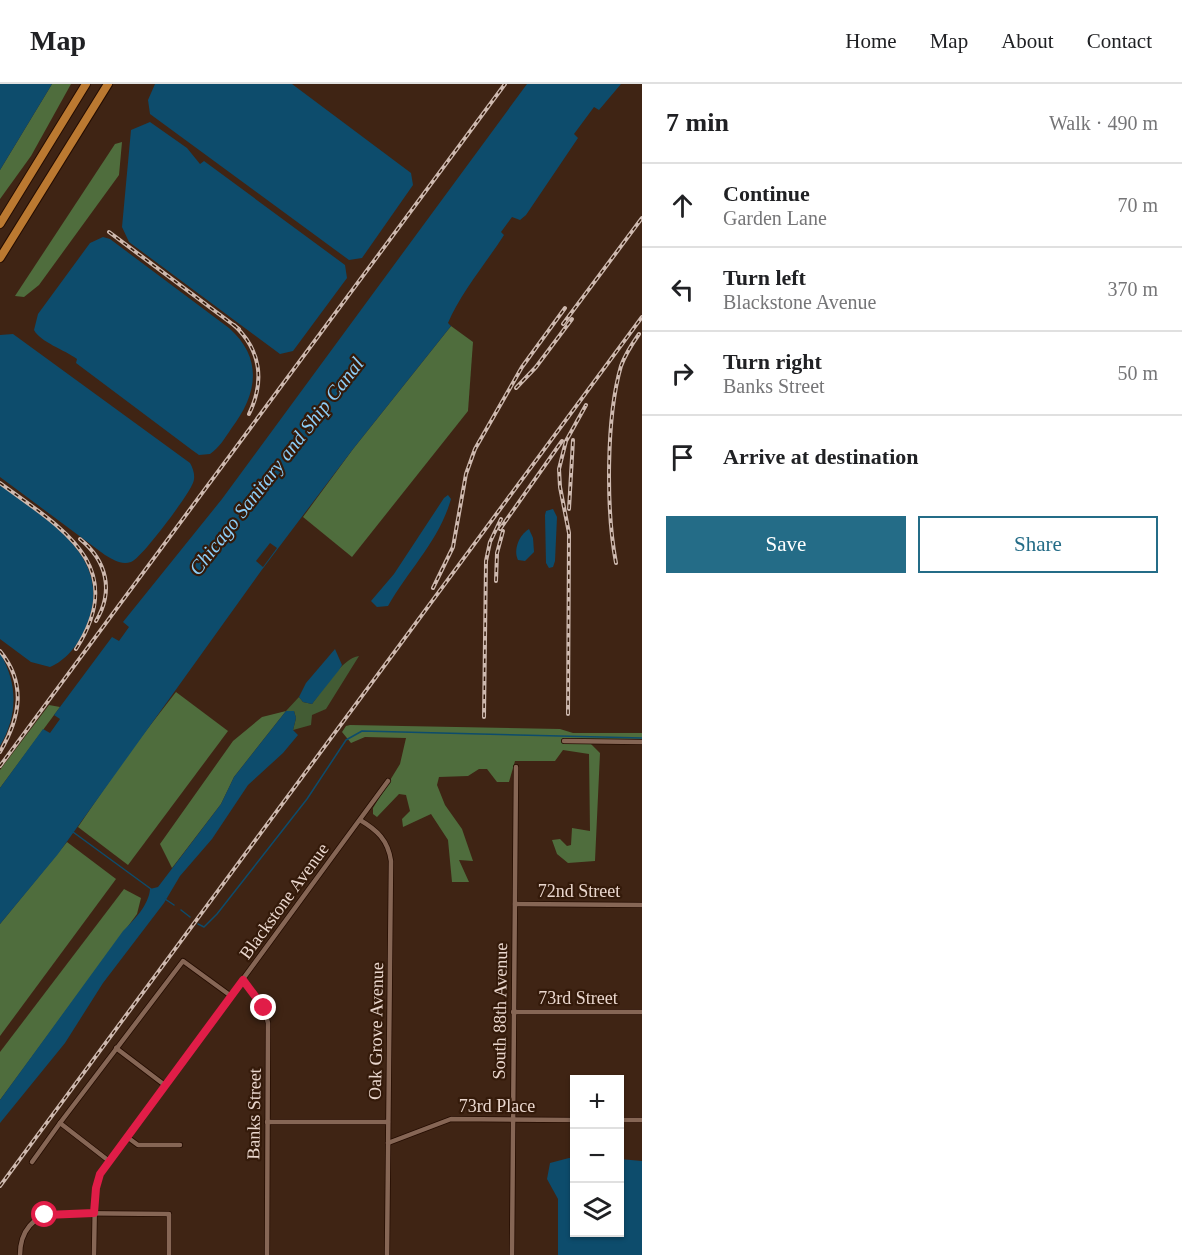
<!DOCTYPE html>
<meta charset="utf-8">
<style>
:root{--surface:#fff;--page:#f6f6f6;--text:#202124;--muted:#757577;--line:#e0e0e0;--accent:#246c87}
body{margin:0;font-family:Georgia,serif;background:var(--page);color:var(--text)}
.controls{position:absolute;right:18px;bottom:18px;display:grid;overflow:hidden;border-radius:0px;box-shadow:0 2px 4px #0004}
.controls button{width:54px;height:54px;display:grid;place-items:center;padding:0;border:0;border-bottom:2px solid var(--line);background:var(--surface);color:var(--text);font:30px sans-serif}
.stop{position:absolute;width:18px;height:18px;margin:-14px;border:4px solid #e11d48;border-radius:50%;background:#fff}
.stop.end{background:#e11d48;border-color:#fff;box-shadow:0 2px 6px #0008}
.list{margin:0;padding:0;list-style:none}
h2{display:flex;justify-content:space-between;align-items:center;height:78px;margin:0;padding:0 24px;font-size:26px}
h2 small{font-size:20px;font-weight:400;color:var(--muted)}
.list li{display:grid;grid-template-columns:39px 1fr auto;gap:18px;align-items:center;box-sizing:border-box;height:84px;padding:0 24px;border-top:2px solid var(--line)}
.list b{display:block;font-size:22px;white-space:nowrap}
.list p{margin:0;font-size:20px;white-space:nowrap;color:var(--muted)}
.list em{font-size:20px;font-style:normal;color:var(--muted)}
.actions{display:flex;gap:12px;padding:18px 24px}
.actions a{flex:1;padding:14px 0;border:2px solid var(--accent);border-radius:0px;text-align:center;font-size:21px;color:var(--accent)}
.actions .main{background:var(--accent);color:#fff}
.icon{flex:none;width:33px;height:33px;fill:none;stroke:currentColor;stroke-width:2;stroke-linecap:round;stroke-linejoin:round}
.map{position:relative;flex:none;width:642px;height:1171px;overflow:hidden}
header{display:flex;align-items:center;gap:36px;box-sizing:border-box;height:84px;padding:0 30px;background:var(--surface);border-bottom:2px solid var(--line)}
header strong{font-size:28px}
nav{display:flex;gap:33px;margin-inline-start:auto;font-size:21px}
main{display:flex}
aside{flex:1;background:var(--surface)}
.map>svg:first-child{display:block}
.green{fill:#435c34}
.forest{fill:#4f6d3d}
.water{fill:#0d4c6c}
.pier{fill:#3f2414}
.lines{fill:none;stroke-linecap:round;stroke-linejoin:round}
.stream{stroke:#0d4c6c;stroke-width:1.5}
.minor-casing{stroke:#240c01;stroke-width:6}
.motorway-casing{stroke:#240c01;stroke-width:10}
.minor{stroke:#866655;stroke-width:4.5}
.motorway{stroke:#bb7931;stroke-width:8}
.rail-casing{stroke:#ceb9af;stroke-width:4}
.rail{stroke:#341a0a;stroke-width:1.5;stroke-dasharray:4.5;stroke-linecap:butt}
.route{stroke:#e11d48;stroke-width:8}
.labels{text-anchor:middle;dominant-baseline:central;stroke-width:4.5;stroke-linejoin:round;paint-order:stroke}
.street-label{font-size:18px;fill:#ead7ce;stroke:#341a0a}
.water-label{font-size:20px;font-style:italic;fill:#8dcef8;stroke:#341a0a}
</style>
<header>
<strong>Map</strong>
<nav><a>Home</a><a>Map</a><a>About</a><a>Contact</a></nav>
</header>
<main>
<div class="map">
<svg width="642" height="1171" viewBox="0 0 642 1171">
<rect width="100%" height="100%" fill="#3f2414"/>
<!-- green -->
<path class="green" d="M359 572 326 625 312 631 311 641 293 646 296 634 294 627H286L299 613 303 618 312 620C323 606 342 574 359 572Z"/>
<!-- forest -->
<g class="forest">
<polygon points="52,0 71,0 31,72 0,115 0,86"/>
<polygon points="122,58 119,91 39,201 24,213 15,212 115,60"/>
<polygon points="451,242 473,258 468,327 352,473 303,433 353,365"/>
<polygon points="176,608 228,647 128,781 78,743 128,670"/>
<polygon points="49,621 60,623 0,704 0,686"/>
<polygon points="286,627 234,693 221,720 172,784 160,760 233,657 262,633"/>
<polygon points="350,641 560,645 573,649 642,649 642,655 594,655 590,659 600,669 595,777 568,779 557,770 552,756 560,755 567,762 571,761 572,744 590,747 589,670 563,666 555,677 515,677 509,698 497,698 487,685 479,685 468,692 439,693 437,701 445,721 462,745 473,777 459,776 469,798 452,798 448,756 431,730 403,743 402,735 410,727 406,711 399,710 377,733 373,730 373,724 400,680 406,654 365,653 351,659 342,648 346,642"/>
<polygon points="67,758 116,795 0,952 0,840"/>
<polygon points="124,805 141,814 137,830 0,1016 0,968"/>
</g>
<!-- water -->
<g class="water">
<polygon points="0,0 52,0 0,86"/>
<polygon points="155,0 292,0 411,89 413,101 362,174 349,176 150,30 148,16"/>
<path d="M527 0H621L599 26 594 23 574 50 578 54 526 131 520 136 512 133 501 148 504 151C486 179 460 210 448 239L451 242 353 365 261 487 58 770 0 840V704L43 645 50 649 60 635 54 631 112 553 119 557 129 543 123 538 222 415Z"/>
<polygon points="150,38 187,64 200,80 204,77 345,181 347,194 293,267 280,270 129,158 122,143 131,46"/>
<path d="M103 153 110 155 229 244C264 275 257 311 231 345 225 354 219 364 210 370L199 371 192 366 76 279 77 275C65 266 40 258 34 246L38 230 90 159Z"/>
<path d="M13 250 190 379C194 386 196 394 192 401 187 413 141 475 131 478 121 481 114 476 105 471L0 393V251Z"/>
<path d="M0 401C48 437 119 475 84 547 78 561 65 577 50 583L31 578 0 555Z"/>
<path d="M448 411 451 415C439 457 409 485 388 522L377 523 371 517 394 490 444 414Z"/>
<polygon points="553,425 557,433 555,477 553,483 549,484 546,479 545,431 546,427"/>
<path d="M529 445 533 454 534 468 525 477 518 476C513 466 519 451 529 445Z"/>
<polygon points="335,565 342,581 339,586 312,620 303,618 299,613 306,599"/>
<path d="M0 569C18 600 18 631 0 662Z"/>
<path d="M286 627H294L296 634 293 646 298 651 283 669 248 701 212 755 180 792 164 819 103 899 65 959 0 1039V1016L123 847C134 836 149 821 150 805L158 803 221 720 234 693Z"/>
<polygon points="569,1074 574,1074 574,1148 620,1148 620,1075 642,1077 642,1171 558,1171 558,1115 547,1095 550,1079"/>
</g>
<!-- pier -->
<polygon class="pier" points="270,459 277,464 263,483 256,477"/>
<g class="lines">
<!-- stream -->
<g class="stream">
<polyline points="73,748 151,805"/>
<polyline points="165,815 174,821"/>
<polyline points="181,826 190,833"/>
<polyline points="198,840 204,843 217,830 307,715 346,656 362,647 642,654"/>
</g>
<!-- minor casing -->
<g class="minor-casing">
<g id="minor">
<polyline points="564,657 642,658"/>
<path d="M360 736C377 746 388 756 391 777L387 1171"/>
<polyline points="515,820 642,821"/>
<polyline points="243,896 263,921 268,939 267,1171"/>
<polyline points="513,928 642,928"/>
<polyline points="116,964 166,1002"/>
<polyline points="620,1036 642,1036"/>
<polyline points="267,1038 388,1038"/>
<polyline points="127,1053 138,1061 180,1061"/>
<polyline points="388,1059 451,1035 574,1036"/>
<polyline points="109,1077 60,1039 183,877 231,912"/>
<polyline points="32,1078 60,1039"/>
<path d="M20 1171C20 1148 33 1130 58 1129L169 1130V1171"/>
<polyline points="94,1171 95,1111 100,1090 388,697"/>
<polyline points="512,1171 516,683"/>
</g>
</g>
<!-- motorway casing -->
<g class="motorway-casing">
<g id="motorway">
<polyline points="0,140 86,0"/>
<polyline points="0,174 108,0"/>
</g>
</g>
<!-- minor -->
<use href="#minor" class="minor"/>
<!-- motorway -->
<use href="#motorway" class="motorway"/>
<!-- rail casing -->
<g class="rail-casing">
<g id="rail">
<polyline points="109,148 239,245"/>
<polyline points="563,240 642,134"/>
<path d="M234 241C261 266 265 297 249 330"/>
<polyline points="516,304 536,283 572,235"/>
<path d="M0 399C61 444 130 481 76 565"/>
<polyline points="569,425 573,356"/>
<polyline points="500,445 562,357"/>
<path d="M80 455C107 477 114 507 96 537"/>
<path d="M616 479C606 426 606 334 621 282 625 271 632 260 639 250"/>
<polyline points="496,497 497,469 503,447"/>
<polyline points="433,504 453,463 466,390 475,365 522,283 565,224"/>
<path d="M0 567C27 600 20 634 0 668"/>
<polyline points="568,630 569,449 560,403 559,385 566,357 586,321"/>
<polyline points="484,633 486,477 490,458 501,435"/>
<polyline points="0,682 505,0"/>
<polyline points="0,1102 642,233"/>
</g>
</g>
<!-- rail -->
<use href="#rail" class="rail"/>
</g>
<g class="lines">
<!-- route -->
<polyline class="route" points="45,1131 94,1129 96,1104 100,1090 243,896 264,924"/>
</g>
<g class="labels">
<!-- street labels -->
<g class="street-label">
<text x="579" y="807">72nd Street</text>
<text transform="translate(284 817) rotate(-54)">Blackstone Avenue</text>
<text x="578" y="914">73rd Street</text>
<text transform="translate(500 927) rotate(-89)">South 88th Avenue</text>
<text transform="translate(376 947) rotate(-89)">Oak Grove Avenue</text>
<text x="497" y="1022">73rd Place</text>
<text transform="translate(254 1030) rotate(-89)">Banks Street</text>
</g>
<!-- water labels -->
<g class="water-label">
<text transform="translate(276 382) rotate(-52)">Chicago Sanitary and Ship Canal</text>
</g>
</g>
</svg>
<div class="controls">
<button>+</button>
<button>−</button>
<button><svg class="icon" aria-label="layers" viewBox="0 0 24 24"><path d="M12 4l9 5-9 5-9-5zM3 14l9 5 9-5"/></svg></button>
</div>
<div class="stop" style="left:45px;top:1131px"></div>
<div class="stop end" style="left:264px;top:924px"></div>
</div>
<aside>
<h2>7 min<small>Walk · 490 m</small></h2>
<ul class="list">
<li><svg class="icon" aria-label="ahead" viewBox="0 0 24 24"><path d="M12 20V5M6 11l6-6 6 6"/></svg><div><b>Continue</b><p>Garden Lane</p></div><em>70 m</em></li>
<li><svg class="icon" aria-label="left" viewBox="0 0 24 24"><path d="M17 20v-9H6M10 6l-5 5 5 5"/></svg><div><b>Turn left</b><p>Blackstone Avenue</p></div><em>370 m</em></li>
<li><svg class="icon" aria-label="right" viewBox="0 0 24 24"><path d="M7 20v-9h11M14 6l5 5-5 5"/></svg><div><b>Turn right</b><p>Banks Street</p></div><em>50 m</em></li>
<li><svg class="icon" aria-label="arrive" viewBox="0 0 24 24"><path d="M6 21V4h12l-3 4 3 4H6"/></svg><div><b>Arrive at destination</b></div></li>
</ul>
<div class="actions"><a class="main">Save</a><a>Share</a></div>
</aside>
</main>
